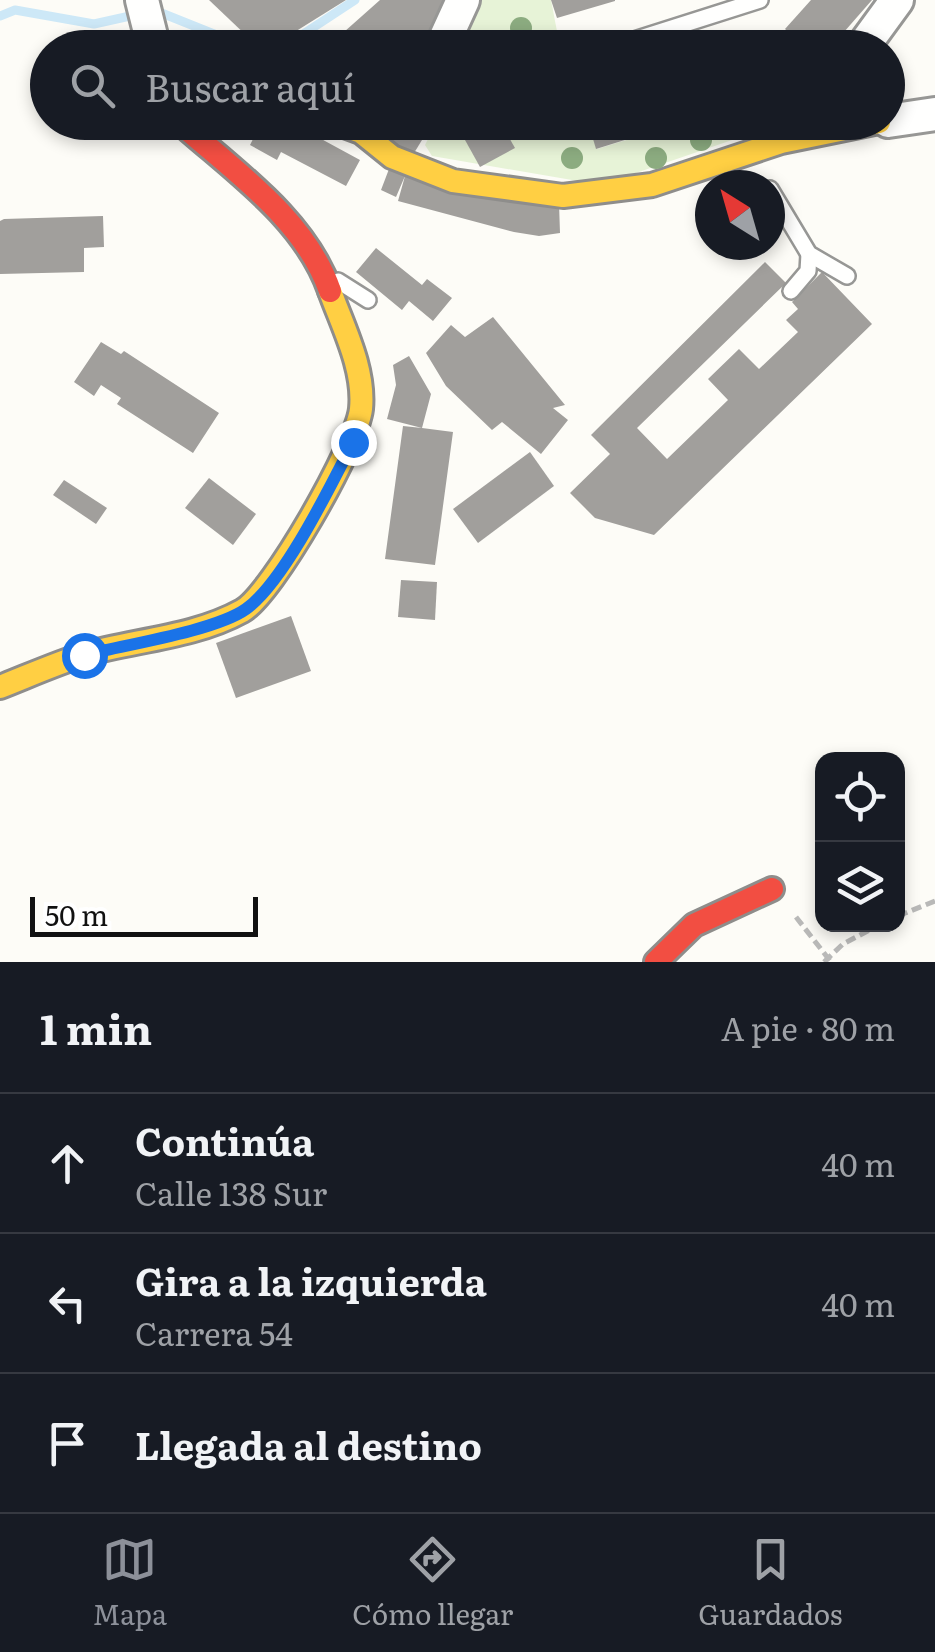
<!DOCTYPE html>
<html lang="es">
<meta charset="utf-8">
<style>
:root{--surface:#171b24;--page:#242831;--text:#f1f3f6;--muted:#9ea1a6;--line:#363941;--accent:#8c9099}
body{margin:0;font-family:Literata,serif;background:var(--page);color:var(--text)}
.controls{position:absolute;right:30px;bottom:30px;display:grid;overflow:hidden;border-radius:20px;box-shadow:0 5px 15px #0003}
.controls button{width:90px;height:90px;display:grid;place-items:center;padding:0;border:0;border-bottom:2px solid var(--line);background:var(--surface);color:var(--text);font:50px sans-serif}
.compass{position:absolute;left:695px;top:170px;width:90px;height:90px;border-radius:50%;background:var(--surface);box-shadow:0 5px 15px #0003;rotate:323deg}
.scale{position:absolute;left:30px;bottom:25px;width:228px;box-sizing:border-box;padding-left:10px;border:5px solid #111;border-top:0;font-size:28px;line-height:35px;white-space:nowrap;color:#111;-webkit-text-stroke:8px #fff;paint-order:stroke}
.stop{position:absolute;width:30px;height:30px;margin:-22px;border:8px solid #1a73e8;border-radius:50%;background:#fff}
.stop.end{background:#1a73e8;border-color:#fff;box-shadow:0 2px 10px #0008}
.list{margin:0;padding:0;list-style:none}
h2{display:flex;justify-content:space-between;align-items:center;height:130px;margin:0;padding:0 40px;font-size:42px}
h2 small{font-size:32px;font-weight:400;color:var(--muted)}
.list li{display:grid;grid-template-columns:65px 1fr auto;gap:30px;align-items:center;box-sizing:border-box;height:140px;padding:0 40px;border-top:2px solid var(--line)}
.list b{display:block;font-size:38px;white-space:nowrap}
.list p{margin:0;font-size:32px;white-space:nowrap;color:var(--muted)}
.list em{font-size:32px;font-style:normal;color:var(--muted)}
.icon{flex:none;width:55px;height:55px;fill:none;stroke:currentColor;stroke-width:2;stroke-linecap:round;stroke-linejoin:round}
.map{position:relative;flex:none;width:935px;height:962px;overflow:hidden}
.search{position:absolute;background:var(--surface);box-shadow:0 5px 15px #0003;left:30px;right:30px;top:30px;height:110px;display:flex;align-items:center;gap:25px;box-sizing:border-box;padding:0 35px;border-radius:55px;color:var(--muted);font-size:38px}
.sheet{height:550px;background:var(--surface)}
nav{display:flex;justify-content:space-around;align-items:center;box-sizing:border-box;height:140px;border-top:2px solid var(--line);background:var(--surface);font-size:28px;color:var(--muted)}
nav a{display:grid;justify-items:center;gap:5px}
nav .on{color:var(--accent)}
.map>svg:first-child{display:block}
.green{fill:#e7f3d7}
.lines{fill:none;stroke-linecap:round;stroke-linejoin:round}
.stream{stroke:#cde8f7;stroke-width:9}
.building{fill:#a19f9c}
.lane-casing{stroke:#979795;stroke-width:20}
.street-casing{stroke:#979795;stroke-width:38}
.slow-casing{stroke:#8e8d8b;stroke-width:28}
.jam-casing{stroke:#8e8d8b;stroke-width:28}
.path{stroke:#b9b9b8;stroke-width:5;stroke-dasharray:10 5;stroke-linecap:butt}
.lane{stroke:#fffffe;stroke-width:15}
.street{stroke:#fffffe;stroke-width:32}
.slow{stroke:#ffcf43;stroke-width:22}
.jam{stroke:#f24e42;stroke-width:22}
.tree{fill:#8cac80}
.route{stroke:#1a73e8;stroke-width:12}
</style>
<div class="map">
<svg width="935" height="962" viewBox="0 0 935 962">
<rect width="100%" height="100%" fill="#fdfcf7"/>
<!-- green -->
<g class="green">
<polygon points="468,0 551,0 560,47 468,47 463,12"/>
<polygon points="436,123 588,123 597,149 682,123 757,123 735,139 601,185 432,156 425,145"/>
</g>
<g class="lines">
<!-- stream -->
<g class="stream">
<polyline points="154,10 249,48"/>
<polyline points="0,16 15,10 94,24 139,14"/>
<polyline points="282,48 355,0"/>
</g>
</g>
<!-- building -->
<g class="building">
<polygon points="209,0 346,0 269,48 250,39"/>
<polygon points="380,0 452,0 428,48 326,48"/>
<polygon points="551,0 615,0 615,1 557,18"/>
<polygon points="811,0 872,0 830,48 806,48 785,29"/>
<polygon points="221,122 290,122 360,160 346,186 281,152 277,160 250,145 253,139"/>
<polygon points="409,122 433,122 411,158 389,145"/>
<polygon points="455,122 500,122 515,148 480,167"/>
<polygon points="588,122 679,122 679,123 596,149"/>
<polygon points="389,169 559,203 560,233 539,236 514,232 398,201 405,176 396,197 381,190"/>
<polygon points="103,216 104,247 84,248 84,272 0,274 0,221 4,219"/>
<polygon points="376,248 422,285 427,279 452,298 433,321 409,301 402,310 356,272"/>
<polygon points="765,262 786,283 637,428 667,459 728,400 708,379 739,349 759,369 798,332 786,320 798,309 792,302 822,272 872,324 654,535 595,518 570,493 610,454 591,435"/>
<polygon points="493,317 565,405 553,408 568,420 541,454 502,422 492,430 446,386 426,353 451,325 465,337"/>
<polygon points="101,342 121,354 124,351 219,413 193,453 117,404 121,398 101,385 94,396 74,382"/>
<polygon points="409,356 431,394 422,428 453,432 435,565 385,559 403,426 422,428 387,419 396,385 393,365"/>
<polygon points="530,452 554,486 478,543 453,509"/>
<polygon points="209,478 256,514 233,545 185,508"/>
<polygon points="64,480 107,508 96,524 53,495"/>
<polygon points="401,580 437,582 435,620 398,617"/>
<polygon points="291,616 311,671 236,698 216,643"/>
</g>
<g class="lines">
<!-- lane casing -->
<g class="lane-casing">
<g id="lane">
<polyline points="609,48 760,0"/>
<polyline points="770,189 809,254 847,276"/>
<polyline points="338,281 368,300"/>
<polyline points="791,291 808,271 809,254"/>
</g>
</g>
<!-- street casing -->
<g class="street-casing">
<g id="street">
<polyline points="142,0 154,48"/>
<polyline points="441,48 463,0"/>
<polyline points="862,48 897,0"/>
<polyline points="888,121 935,114"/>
</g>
</g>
<!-- slow casing -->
<g class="slow-casing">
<g id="slow">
<polyline points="334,122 361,132 392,157 453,181 563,196 652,185 781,142 879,122"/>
<path d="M0 687C28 676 57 663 86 654 136 640 195 637 242 611 272 595 357 445 361 409 365 369 343 327 330 291"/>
</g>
</g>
<!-- jam casing -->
<g class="jam-casing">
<g id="jam">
<path d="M179 122C234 171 305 219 330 291"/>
<polyline points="656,962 694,925 772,889"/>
</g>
</g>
<!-- path -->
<g class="path">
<polyline points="898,916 935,901"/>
<polyline points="796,917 831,962"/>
<polyline points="824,962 843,944 881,924"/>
</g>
<!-- lane -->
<use href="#lane" class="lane"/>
<!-- street -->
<use href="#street" class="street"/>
<!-- slow -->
<use href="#slow" class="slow"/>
<!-- jam -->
<use href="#jam" class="jam"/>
</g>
<!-- trees -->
<g class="tree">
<circle cx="521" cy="28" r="11"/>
<circle cx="701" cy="140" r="11"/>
<circle cx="572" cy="158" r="11"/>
<circle cx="656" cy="158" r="11"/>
</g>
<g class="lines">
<!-- route -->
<path class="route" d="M84 655C124 645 215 631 246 609 284 582 331 485 353 442"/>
</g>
</svg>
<div class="controls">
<button><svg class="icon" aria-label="locate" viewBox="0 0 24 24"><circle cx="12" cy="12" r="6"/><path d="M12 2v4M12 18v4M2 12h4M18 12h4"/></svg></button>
<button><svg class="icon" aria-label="layers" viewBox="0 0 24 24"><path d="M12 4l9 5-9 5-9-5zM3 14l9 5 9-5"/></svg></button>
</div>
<svg class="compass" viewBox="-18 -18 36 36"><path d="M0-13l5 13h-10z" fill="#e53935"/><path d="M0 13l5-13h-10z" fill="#9ea1a6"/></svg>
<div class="scale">50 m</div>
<div class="stop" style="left:84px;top:655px"></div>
<div class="stop end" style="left:353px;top:442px"></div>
<div class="search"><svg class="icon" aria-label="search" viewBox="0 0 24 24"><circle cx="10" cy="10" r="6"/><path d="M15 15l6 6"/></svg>Buscar aquí</div>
</div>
<section class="sheet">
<h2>1 min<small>A pie · 80 m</small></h2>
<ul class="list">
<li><svg class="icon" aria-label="ahead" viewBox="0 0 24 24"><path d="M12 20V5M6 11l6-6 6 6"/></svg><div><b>Continúa</b><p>Calle 138 Sur</p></div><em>40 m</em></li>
<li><svg class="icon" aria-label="left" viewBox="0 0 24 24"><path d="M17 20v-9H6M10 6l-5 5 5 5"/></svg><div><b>Gira a la izquierda</b><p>Carrera 54</p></div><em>40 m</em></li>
<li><svg class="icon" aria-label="arrive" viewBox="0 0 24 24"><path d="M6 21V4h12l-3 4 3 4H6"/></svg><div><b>Llegada al destino</b></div></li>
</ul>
</section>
<nav>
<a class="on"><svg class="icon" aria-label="map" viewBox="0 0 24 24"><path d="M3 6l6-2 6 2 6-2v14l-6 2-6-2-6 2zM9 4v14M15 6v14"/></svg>Mapa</a>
<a><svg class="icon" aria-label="directions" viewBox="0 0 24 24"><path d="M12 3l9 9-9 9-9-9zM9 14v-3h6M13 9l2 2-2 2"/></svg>Cómo llegar</a>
<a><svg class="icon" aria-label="saved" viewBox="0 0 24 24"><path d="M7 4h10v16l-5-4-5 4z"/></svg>Guardados</a>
</nav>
